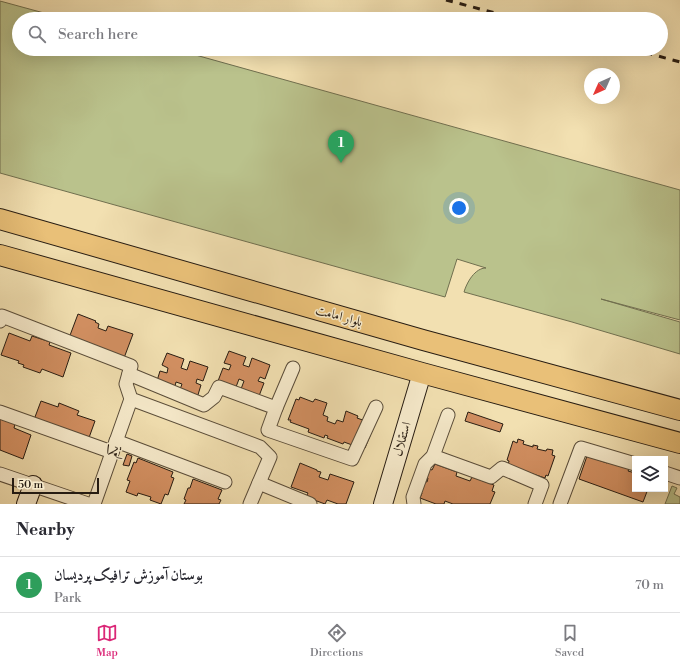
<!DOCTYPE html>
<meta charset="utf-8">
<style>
:root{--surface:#fff;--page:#f2f2f3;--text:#2b2b33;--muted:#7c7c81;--line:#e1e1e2;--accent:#db2777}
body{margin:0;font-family:"Libre Bodoni",Amiri,serif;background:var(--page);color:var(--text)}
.controls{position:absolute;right:12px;bottom:12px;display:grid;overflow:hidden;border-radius:0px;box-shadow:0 4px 16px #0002}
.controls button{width:36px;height:36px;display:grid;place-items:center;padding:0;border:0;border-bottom:1px solid var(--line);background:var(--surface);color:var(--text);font:20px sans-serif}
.compass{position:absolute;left:584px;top:68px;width:36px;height:36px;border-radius:50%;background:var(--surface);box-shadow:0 4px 16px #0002;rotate:225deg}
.scale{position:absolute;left:12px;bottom:10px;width:87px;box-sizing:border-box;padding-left:4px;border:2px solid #271c12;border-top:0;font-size:11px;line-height:14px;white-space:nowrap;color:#271c12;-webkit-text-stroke:3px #f7ebcc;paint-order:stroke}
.you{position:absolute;left:459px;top:208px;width:14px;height:14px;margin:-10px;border:3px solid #fff;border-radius:50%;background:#1a73e8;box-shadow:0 0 0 6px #1a73e833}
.badge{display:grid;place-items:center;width:26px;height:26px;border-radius:50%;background:var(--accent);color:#fff;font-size:13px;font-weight:700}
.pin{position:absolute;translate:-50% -33px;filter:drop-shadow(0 1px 2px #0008)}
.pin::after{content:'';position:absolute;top:21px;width:14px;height:12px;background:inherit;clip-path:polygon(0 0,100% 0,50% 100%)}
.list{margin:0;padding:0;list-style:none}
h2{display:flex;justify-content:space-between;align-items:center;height:52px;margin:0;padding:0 16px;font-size:17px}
h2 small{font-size:13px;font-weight:400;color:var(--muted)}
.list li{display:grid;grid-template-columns:26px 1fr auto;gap:12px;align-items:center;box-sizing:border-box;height:56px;padding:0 16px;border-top:1px solid var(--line)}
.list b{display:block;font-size:15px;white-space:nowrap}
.list p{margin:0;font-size:13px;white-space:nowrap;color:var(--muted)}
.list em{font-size:13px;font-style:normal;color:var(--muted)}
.icon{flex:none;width:22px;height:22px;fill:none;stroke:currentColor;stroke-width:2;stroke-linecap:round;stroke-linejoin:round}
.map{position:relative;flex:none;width:680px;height:504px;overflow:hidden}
.search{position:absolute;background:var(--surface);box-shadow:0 4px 16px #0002;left:12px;right:12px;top:12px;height:44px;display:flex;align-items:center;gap:10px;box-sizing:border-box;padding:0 14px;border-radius:22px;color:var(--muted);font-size:15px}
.sheet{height:108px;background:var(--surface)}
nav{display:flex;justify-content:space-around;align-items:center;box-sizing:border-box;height:56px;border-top:1px solid var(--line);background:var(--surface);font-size:11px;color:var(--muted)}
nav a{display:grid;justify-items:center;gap:2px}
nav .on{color:var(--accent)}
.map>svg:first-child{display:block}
.green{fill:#bac28c;stroke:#706f4f}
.building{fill:#d39062;stroke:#271c12}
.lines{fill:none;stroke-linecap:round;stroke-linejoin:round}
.street-casing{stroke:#5a4d3a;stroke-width:15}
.secondary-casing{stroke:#271c12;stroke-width:20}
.primary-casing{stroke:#271c12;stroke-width:22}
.street{stroke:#f7ebcc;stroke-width:13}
.secondary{stroke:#f7ebcc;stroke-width:18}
.primary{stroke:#e9c078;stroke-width:20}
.rail{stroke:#271c12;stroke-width:3;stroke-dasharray:7 7;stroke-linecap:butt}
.labels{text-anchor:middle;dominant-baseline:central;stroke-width:3;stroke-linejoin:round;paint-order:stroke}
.street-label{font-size:13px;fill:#271c12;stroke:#f7ebcc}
</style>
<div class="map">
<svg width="680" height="504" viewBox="0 0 680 504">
<rect width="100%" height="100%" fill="#f2e0b1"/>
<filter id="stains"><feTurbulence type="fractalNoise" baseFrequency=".005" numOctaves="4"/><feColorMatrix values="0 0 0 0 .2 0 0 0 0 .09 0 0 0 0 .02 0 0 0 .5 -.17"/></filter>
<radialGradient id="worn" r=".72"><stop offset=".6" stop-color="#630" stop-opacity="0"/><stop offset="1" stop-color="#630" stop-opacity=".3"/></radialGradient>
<!-- green -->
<g class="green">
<path d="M0 1 66 19H19V49H174L680 190V320L601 299 680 322V354L572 322 464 292C467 282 475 268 486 268L457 259 445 297 0 173Z"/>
<polygon points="672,486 677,488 674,494 680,497 680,504 665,504"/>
</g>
<!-- building -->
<g class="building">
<polygon points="78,314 96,321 95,322 99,324 98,328 106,331 108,326 133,334 124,358 69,338"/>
<polygon points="9,333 30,341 32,336 50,342 49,345 71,353 63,377 42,369 40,373 23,367 24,365 18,363 19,361 1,355"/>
<polygon points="229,351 246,357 243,365 249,367 252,358 270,365 265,379 260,377 258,381 264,383 259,396 241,389 244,381 239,379 236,387 218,381 223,368 229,370 231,365 224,363"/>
<polygon points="167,353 184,359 181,368 187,370 190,361 208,367 203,381 197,379 196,383 201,385 197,398 179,392 182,384 176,382 174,390 156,384 160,371 167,373 168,368 162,365"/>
<polygon points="300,397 313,402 315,399 327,403 323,415 328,417 327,421 335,424 337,420 343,422 346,411 358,416 357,418 371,423 374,426 365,448 363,447 363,449 344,442 343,444 327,438 328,436 325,435 324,438 308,432 309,429 290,422 291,420 288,420 296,399 299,400"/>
<polygon points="41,401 58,407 59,403 79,411 77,415 95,421 86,446 32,425"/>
<polygon points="468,412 503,424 500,432 465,421"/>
<polygon points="0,419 15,424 14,428 31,435 23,459 0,450"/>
<polygon points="518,439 524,441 523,444 533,447 533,445 538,446 537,449 546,451 547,449 553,450 552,455 555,456 548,476 546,475 545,478 530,473 529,476 508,465 509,461 507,460 513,441 517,443"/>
<polygon points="127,454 132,456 129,466 123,465"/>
<polygon points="587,456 607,463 608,461 629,469 628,471 635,473 635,489 648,489 643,502 579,479"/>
<polygon points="138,458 173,472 171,477 174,478 168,495 165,494 161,504 150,500 151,497 138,493 137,496 126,492 130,481 127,480 134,462 136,463"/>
<polygon points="300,463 317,470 317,471 321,472 319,477 328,480 330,474 354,482 346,504 338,504 327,500 325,504 306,497 308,493 291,487"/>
<polygon points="435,464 457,472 456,476 470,481 472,477 494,485 492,491 495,492 490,504 453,504 445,501 444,504 436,504 420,498 422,493 420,492 424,481 427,482 428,478 426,478 429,469 432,470"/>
<polygon points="193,479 222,490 218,499 221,500 219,504 184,504 186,500 184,499 188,488 190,488"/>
</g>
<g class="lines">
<!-- street casing -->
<g class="street-casing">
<g id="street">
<polyline points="0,321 2,316 131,366 126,384 131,399 260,447 270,457 250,504"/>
<polyline points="129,374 204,405 214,397 219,387 276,408 268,430 352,459 376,407"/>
<polyline points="276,408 293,368"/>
<polyline points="0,412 112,452"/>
<polyline points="116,441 225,482"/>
<polyline points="433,456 491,477 502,468 542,485 535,504"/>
<polyline points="665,473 680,478"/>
<polyline points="0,474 88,504"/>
<polyline points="259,483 310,504"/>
<polyline points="94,504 131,399"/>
<polyline points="414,504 413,497 425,464 433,456 448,415"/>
<polyline points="560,504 581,448 635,464"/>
</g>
</g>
<!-- secondary casing -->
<g class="secondary-casing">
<g id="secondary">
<polyline points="26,504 33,485"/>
<polyline points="383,504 422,373"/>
</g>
</g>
<!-- primary casing -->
<g class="primary-casing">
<g id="primary">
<polyline points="0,219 423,340 680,410"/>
<polyline points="0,255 422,373 680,443"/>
</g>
</g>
<!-- street -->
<use href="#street" class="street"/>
<!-- secondary -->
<use href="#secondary" class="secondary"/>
<!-- primary -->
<use href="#primary" class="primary"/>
<!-- rail -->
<g class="rail">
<polyline points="446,0 518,19"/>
<polyline points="632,49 680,62"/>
</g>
</g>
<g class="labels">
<!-- street labels -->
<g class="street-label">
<text transform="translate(339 316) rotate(16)">بلوار امامت</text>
<text transform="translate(402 439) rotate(-74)">استقلال</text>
<text transform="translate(113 451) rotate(-71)">یکم</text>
</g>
</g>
<rect width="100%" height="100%" filter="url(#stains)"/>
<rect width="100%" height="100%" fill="url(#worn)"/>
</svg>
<div class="controls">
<button><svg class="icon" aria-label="layers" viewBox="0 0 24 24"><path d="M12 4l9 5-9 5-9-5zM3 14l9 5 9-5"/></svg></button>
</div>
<svg class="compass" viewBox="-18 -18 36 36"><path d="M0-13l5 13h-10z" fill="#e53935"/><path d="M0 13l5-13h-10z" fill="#7c7c81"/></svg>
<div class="scale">50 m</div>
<div class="you"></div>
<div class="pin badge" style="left:341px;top:163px;background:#2e9e5b">1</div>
<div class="search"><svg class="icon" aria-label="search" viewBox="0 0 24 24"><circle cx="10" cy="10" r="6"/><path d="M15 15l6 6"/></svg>Search here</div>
</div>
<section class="sheet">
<h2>Nearby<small></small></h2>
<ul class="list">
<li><span class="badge" style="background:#2e9e5b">1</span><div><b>بوستان آموزش ترافیک پردیسان</b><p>Park</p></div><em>70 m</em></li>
</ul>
</section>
<nav>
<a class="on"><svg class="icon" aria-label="map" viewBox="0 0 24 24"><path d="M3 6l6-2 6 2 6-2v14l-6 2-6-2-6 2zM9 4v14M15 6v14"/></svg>Map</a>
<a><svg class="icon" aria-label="directions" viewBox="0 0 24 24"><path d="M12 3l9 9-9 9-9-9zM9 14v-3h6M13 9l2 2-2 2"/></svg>Directions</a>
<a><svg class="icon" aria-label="saved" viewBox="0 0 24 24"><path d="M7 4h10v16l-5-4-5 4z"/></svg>Saved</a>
</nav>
